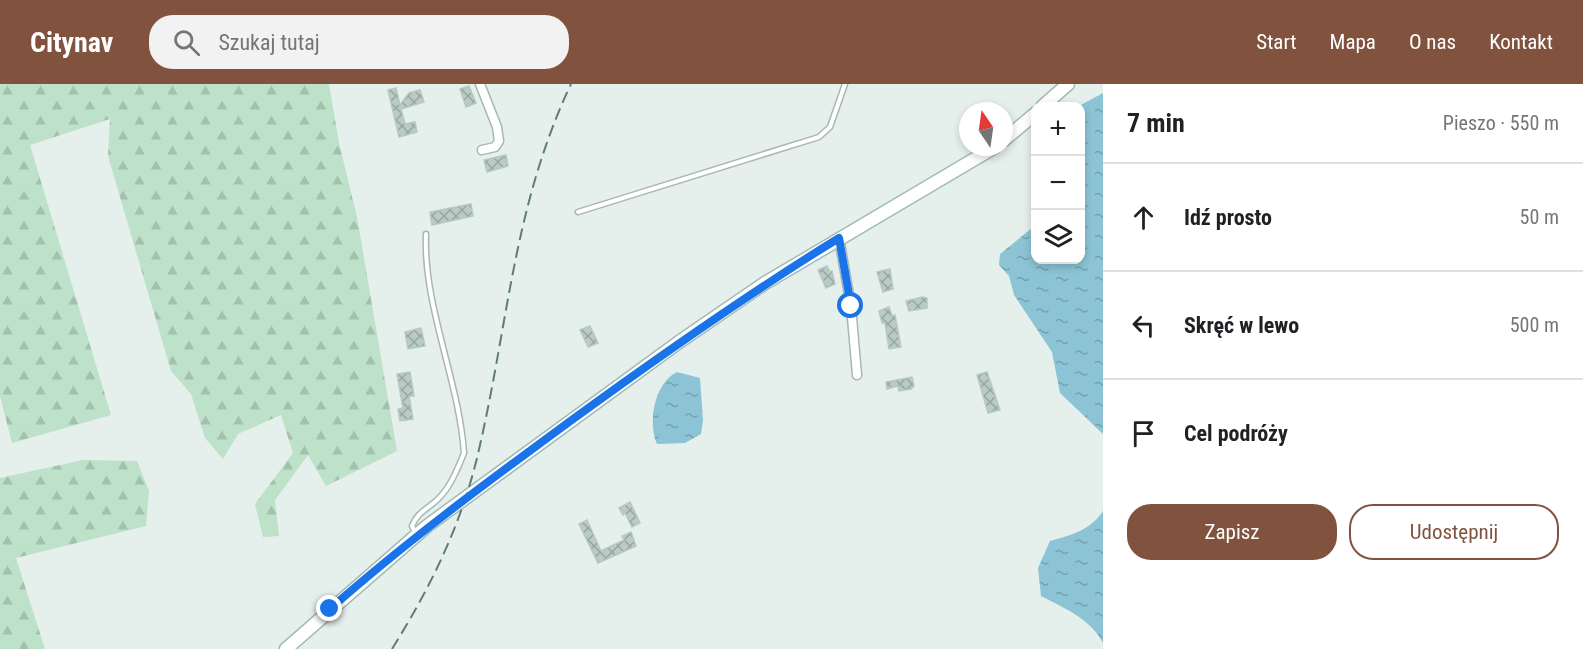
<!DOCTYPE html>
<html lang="pl">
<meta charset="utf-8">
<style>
:root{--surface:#fff;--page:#f2f2f2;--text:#202124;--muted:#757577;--line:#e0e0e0;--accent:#81523d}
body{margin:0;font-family:"Roboto Condensed",sans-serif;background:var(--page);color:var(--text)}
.controls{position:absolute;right:18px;top:18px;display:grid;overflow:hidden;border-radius:12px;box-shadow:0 3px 9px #0003}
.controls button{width:54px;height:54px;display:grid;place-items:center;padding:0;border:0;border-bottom:2px solid var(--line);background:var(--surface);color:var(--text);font:30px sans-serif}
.compass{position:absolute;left:959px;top:18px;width:54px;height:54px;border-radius:50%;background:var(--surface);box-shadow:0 3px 9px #0003;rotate:347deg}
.stop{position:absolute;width:18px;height:18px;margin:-14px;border:4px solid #1a73e8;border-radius:50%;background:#fff}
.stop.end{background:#1a73e8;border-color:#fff;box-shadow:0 2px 6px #0008}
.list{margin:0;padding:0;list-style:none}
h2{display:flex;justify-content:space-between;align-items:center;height:78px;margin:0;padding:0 24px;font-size:26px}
h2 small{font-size:20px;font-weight:400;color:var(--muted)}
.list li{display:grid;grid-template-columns:39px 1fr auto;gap:18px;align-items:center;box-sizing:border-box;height:108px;padding:0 24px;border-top:2px solid var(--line)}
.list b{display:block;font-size:22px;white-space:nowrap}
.list em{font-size:20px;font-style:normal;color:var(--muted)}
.actions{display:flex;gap:12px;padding:18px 24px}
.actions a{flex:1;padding:14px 0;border:2px solid var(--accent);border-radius:24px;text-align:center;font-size:21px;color:var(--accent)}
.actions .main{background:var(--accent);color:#fff}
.icon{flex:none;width:33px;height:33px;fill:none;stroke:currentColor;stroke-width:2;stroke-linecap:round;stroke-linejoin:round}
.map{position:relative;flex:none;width:1103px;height:565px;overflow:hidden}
header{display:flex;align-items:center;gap:36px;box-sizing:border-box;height:84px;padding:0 30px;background:var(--accent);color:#fff}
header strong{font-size:28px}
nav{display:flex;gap:33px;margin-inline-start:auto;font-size:21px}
.search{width:420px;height:54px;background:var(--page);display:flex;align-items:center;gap:15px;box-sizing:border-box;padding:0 21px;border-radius:24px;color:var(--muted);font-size:22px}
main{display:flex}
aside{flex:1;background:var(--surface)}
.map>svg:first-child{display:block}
.forest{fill:url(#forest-firs)}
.water{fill:url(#water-ripples)}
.building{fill:url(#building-cross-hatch);stroke:#b7c9c3;stroke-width:1.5}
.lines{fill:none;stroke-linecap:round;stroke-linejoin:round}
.lane-casing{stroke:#a7b8b4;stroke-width:7}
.street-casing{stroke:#a7b8b4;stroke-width:11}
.secondary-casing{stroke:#a3bbb5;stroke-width:15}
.lane{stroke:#fff;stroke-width:4}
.street{stroke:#fff;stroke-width:8}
.secondary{stroke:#fff;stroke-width:12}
.rail{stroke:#5e7d77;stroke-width:2;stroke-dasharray:12 6;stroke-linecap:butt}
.route{stroke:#1a73e8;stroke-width:8}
</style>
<header>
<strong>Citynav</strong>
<div class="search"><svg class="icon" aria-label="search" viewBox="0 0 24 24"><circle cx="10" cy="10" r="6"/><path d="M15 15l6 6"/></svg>Szukaj tutaj</div>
<nav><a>Start</a><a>Mapa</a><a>O nas</a><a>Kontakt</a></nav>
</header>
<main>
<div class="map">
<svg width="1103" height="565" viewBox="0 0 1103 565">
<defs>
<pattern id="forest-firs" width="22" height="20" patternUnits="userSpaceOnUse" patternTransform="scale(1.5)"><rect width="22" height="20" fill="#bee1ca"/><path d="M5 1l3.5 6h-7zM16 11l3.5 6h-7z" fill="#a3c2ae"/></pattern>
<pattern id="water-ripples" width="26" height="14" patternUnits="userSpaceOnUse" patternTransform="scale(1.5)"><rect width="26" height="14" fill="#8cc4d5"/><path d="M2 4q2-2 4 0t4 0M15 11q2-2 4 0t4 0" fill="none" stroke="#72a1ae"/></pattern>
<pattern id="building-cross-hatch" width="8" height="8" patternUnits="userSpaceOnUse" patternTransform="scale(1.5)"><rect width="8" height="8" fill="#bacac5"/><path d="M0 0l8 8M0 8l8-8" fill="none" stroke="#97a6a1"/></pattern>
</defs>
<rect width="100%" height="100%" fill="#e5efec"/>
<!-- forest -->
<g class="forest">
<polygon points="0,0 329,0 339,59 357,133 397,367 326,402 308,371 275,416 279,452 263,453 255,420 293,369 281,331 238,350 223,375 205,354 191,310 171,287 108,72 110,35 30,61 111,331 12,359 0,312"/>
<polygon points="83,376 137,377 149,407 146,442 16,474 45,565 0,565 0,394"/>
</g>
<!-- water -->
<g class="water">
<polygon points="1103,9 1103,350 1060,309 1052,268 1014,211 1009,192 999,181 1000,170 1032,144 1031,98 1035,76 1036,176 1080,176 1079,22"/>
<path d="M677 288 700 294 703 336 701 350 685 359 657 360C647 338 655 298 677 288Z"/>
<path d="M1103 427V559C1091 535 1064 524 1041 512L1038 484 1050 457C1071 451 1091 446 1103 427Z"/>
</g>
<!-- building -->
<g class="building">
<polygon points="469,2 476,19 466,23 460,5"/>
<polygon points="396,4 400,21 409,9 420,6 424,18 401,25 405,40 415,38 417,48 399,53 388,6"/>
<polygon points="506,71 508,82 487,88 484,76"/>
<polygon points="471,120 473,132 432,141 430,128"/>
<polygon points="827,182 830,188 832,187 835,200 826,204 818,186"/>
<polygon points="890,185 893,205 883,208 877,188"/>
<polygon points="922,213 927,214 927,224 909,227 906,217"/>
<polygon points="889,223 892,232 895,231 901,263 889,265 885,239 882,239 879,227"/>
<polygon points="590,242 598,259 588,263 580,246"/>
<polygon points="421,244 425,262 408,265 405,248"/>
<polygon points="410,288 414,312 409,312 413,335 400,337 398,325 403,324 397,290"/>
<polygon points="987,288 1000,326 988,329 977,291"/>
<polygon points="912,293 914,302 911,305 899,307 898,302 887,305 886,298"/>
<polygon points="630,418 640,439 632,443 625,429 623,431 619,424"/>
<polygon points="587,436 601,467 624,456 622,452 631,448 636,462 598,479 579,440"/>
</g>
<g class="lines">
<!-- lane casing -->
<g class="lane-casing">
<g id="lane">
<polyline points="578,128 819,53 830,43 845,0"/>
<path d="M416 450 412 442C417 428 428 425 438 415 450 404 458 384 464 369 459 296 423 222 426 150"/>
</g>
</g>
<!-- street casing -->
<g class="street-casing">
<g id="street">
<polyline points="480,0 497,43 499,57 495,63 482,66"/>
<polyline points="839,154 851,222 857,291"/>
</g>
</g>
<!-- secondary casing -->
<g class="secondary-casing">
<g id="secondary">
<polyline points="1043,22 1068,0"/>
<polyline points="1004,56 1036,29"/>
<polyline points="286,565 427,442 679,258 765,199 995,63"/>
</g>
</g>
<!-- lane -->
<use href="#lane" class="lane"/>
<!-- street -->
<use href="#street" class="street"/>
<!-- secondary -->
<use href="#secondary" class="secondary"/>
<!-- rail -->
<path class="rail" d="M392 565C432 501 464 435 480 361 509 234 514 121 571 0"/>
</g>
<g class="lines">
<!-- route -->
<path class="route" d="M330 525C407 457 486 399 569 338 657 274 746 211 839 154L851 222"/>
</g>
</svg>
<div class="controls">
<button>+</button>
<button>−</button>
<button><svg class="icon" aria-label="layers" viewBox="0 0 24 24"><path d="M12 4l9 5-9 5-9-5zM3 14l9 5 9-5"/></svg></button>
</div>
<svg class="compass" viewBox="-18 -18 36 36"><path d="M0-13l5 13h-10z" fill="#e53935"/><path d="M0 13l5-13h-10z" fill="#757577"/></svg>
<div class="stop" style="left:851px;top:222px"></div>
<div class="stop end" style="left:330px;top:525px"></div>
</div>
<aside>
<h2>7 min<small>Pieszo · 550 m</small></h2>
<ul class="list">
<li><svg class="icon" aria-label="ahead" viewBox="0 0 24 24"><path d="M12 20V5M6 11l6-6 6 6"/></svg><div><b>Idź prosto</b></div><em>50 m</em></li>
<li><svg class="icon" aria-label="left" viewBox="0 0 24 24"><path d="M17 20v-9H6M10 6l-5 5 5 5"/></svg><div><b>Skręć w lewo</b></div><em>500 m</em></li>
<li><svg class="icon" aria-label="arrive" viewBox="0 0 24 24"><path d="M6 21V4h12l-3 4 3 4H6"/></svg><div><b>Cel podróży</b></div></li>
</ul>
<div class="actions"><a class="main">Zapisz</a><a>Udostępnij</a></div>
</aside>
</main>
